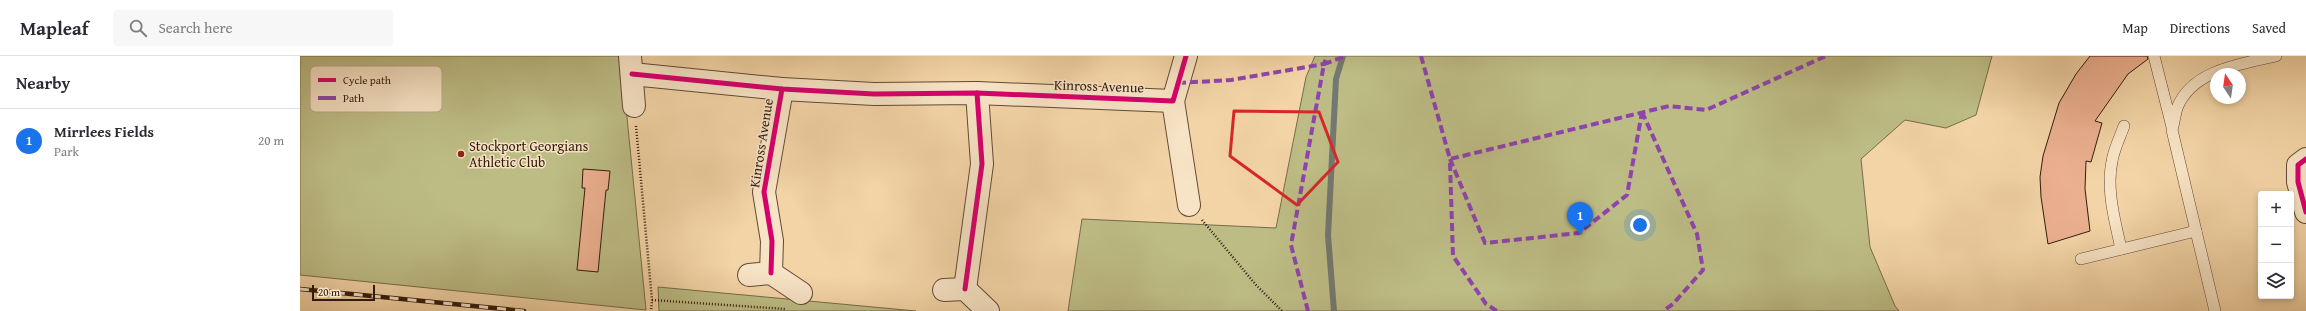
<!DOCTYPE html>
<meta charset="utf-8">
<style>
:root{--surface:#fff;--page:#f7f7f7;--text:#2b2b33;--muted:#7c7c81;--line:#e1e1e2;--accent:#1a73e8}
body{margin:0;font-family:"Gentium Book Plus",serif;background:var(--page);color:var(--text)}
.controls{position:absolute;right:12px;bottom:12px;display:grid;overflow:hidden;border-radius:4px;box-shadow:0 2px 6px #0003}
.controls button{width:36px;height:36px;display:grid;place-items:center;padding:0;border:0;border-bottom:1px solid var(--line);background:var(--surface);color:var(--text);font:20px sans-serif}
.compass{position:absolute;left:1910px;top:12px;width:36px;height:36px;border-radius:50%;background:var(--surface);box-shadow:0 2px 6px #0003;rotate:347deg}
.scale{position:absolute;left:12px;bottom:10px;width:63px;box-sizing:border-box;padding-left:4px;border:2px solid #331b0e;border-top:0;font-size:11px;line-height:14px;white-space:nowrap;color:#331b0e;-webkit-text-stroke:3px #f7e3c5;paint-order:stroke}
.you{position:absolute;left:1340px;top:169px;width:14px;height:14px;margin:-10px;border:3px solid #fff;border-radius:50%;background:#1a73e8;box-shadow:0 0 0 6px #1a73e833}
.badge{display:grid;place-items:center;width:26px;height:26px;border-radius:50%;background:var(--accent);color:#fff;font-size:13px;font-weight:700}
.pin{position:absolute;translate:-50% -33px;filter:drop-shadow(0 1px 2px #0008)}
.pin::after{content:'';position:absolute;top:21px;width:14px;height:12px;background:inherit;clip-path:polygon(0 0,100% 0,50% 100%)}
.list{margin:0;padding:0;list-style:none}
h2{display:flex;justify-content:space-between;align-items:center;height:52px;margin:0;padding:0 16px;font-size:17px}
h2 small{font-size:13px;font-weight:400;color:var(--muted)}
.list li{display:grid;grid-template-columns:26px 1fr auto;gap:12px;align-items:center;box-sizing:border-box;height:64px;padding:0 16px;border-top:1px solid var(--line)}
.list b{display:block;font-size:15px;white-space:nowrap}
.list p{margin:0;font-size:13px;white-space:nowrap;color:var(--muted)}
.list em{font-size:13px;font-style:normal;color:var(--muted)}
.icon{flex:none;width:22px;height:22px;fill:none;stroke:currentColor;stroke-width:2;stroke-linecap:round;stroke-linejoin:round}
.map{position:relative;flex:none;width:2006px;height:255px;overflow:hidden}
header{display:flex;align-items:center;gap:24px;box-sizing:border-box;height:56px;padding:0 20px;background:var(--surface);border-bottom:1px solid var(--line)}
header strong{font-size:19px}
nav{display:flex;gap:22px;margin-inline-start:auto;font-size:14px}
.search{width:280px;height:36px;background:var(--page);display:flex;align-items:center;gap:10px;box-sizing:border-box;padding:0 14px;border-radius:4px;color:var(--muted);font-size:15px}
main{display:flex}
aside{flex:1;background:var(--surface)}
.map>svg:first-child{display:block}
.green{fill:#bdbc85;stroke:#786c4a}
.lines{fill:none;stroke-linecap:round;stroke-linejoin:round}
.stream{stroke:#747870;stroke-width:6}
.building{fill:#ecb090;stroke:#331b0e}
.service-casing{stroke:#634934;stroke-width:12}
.minor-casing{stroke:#634934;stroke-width:24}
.path{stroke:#331b0e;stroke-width:2.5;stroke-dasharray:1 2;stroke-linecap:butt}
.service{stroke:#f7e3c5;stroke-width:11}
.minor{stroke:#f7e3c5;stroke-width:22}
.rail-casing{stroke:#331b0e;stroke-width:4.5}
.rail{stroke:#f7e3c5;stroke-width:3;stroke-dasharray:9;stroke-linecap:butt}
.quiet{stroke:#8e44ad;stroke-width:4;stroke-dasharray:8 4;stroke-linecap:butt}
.cycleway-casing{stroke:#f7e3c5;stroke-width:8}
.cycleway{stroke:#d6006c;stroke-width:5}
.marked{fill:none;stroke:#d62828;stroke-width:3;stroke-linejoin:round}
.poi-dot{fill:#8f2418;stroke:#f7e3c5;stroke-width:1.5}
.labels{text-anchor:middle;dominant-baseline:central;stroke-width:3;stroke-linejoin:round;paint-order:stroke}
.street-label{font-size:14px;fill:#331b0e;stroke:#f7e3c5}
.poi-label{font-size:14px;fill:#331b0e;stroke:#f7e3c5;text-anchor:start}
.key{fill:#f7e3c5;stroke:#bca78e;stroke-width:1}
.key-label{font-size:11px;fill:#331b0e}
</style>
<header>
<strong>Mapleaf</strong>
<div class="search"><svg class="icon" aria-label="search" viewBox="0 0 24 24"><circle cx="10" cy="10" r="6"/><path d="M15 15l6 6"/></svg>Search here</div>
<nav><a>Map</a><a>Directions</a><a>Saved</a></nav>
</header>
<main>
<aside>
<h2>Nearby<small></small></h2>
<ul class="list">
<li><span class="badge">1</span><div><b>Mirrlees Fields</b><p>Park</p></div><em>20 m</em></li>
</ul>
</aside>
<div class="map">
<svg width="2006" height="255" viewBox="0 0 2006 255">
<rect width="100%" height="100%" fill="#f3d4a6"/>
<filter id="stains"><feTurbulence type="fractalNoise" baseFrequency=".005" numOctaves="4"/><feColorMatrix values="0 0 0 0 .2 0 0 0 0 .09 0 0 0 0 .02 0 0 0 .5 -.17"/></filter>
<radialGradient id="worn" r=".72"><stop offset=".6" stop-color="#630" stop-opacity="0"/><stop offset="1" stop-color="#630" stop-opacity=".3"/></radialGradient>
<!-- green -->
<g class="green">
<polygon points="0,0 321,0 346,254 0,219"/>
<polygon points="1015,0 1692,0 1676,59 1646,72 1605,64 1561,103 1570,191 1595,250 1599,255 768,255 782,163 976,172 1006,21"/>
<polygon points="358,231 616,255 359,255"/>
</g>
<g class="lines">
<!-- stream -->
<polyline class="stream" points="1034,255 1028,179 1036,23 1043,0"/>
</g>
<!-- building -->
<g class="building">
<polygon points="1790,0 1847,0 1848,3 1828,18 1795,65 1802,67 1791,106 1786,105 1785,133 1790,175 1748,188 1741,141 1740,121 1743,100 1759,47 1776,18"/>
<polygon points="283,113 310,115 308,134 306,134 298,216 277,214 285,132 282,132"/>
</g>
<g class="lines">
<!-- service casing -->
<g class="service-casing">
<g id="service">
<polyline points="1854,0 1872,71"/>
<path d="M1821 193C1815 164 1806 135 1812 105 1814 93 1820 81 1824 70"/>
<polyline points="1781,203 1896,175"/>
<path d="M1915 255 1872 74C1874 67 1875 59 1877 52 1892 14 1941 8 1976 0"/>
</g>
</g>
<!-- minor casing -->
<g class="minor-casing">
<g id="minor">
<polyline points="330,0 334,50"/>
<polyline points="332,18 482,33 574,38 677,37 873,45 886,0"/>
<polyline points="873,45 889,149"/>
<polyline points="2006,103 1998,109 1998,126 2006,156"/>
<polyline points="471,217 472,185 464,136 482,33"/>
<polyline points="449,219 471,217 501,237"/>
<polyline points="665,233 682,108 677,37"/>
<polyline points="644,234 665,233 688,255"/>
</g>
</g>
<!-- path -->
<g class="path">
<polyline points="336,70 352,244 351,255"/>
<polyline points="902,164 956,229 982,255"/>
<polyline points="352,244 485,253"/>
</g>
<!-- service -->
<use href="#service" class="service"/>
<!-- minor -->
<use href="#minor" class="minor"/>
<!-- rail casing -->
<g class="rail-casing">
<polyline id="rail" points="0,233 224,255"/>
</g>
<!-- rail -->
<use href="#rail" class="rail"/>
<!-- quiet -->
<g class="quiet">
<polyline points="1121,0 1150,103 1369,50 1406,54 1526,0"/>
<polyline points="878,27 931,24 1024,8 1027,0"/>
<polyline points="1342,56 1397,178 1403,214 1373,248 1363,255"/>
<polyline points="1150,103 1185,187 1279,177 1327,139 1342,56"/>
<polyline points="1150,107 1153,200 1186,248 1197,255"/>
<polyline points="1008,255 991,189 1024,8 1046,0"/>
</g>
<!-- cycleway casing -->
<g class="cycleway-casing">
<g id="cycleway">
<polyline points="332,18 482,33 574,38 677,37 873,45 886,0"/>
<polyline points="2006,103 1998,109 1998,126 2006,156"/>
<polyline points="471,217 472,185 464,136 482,33"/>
<polyline points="665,233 682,108 677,37"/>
</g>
</g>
<!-- cycleway -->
<use href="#cycleway" class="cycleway"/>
</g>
<!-- marked area -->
<path class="marked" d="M934 55 1019 56 1038 106 997 149 930 100Z"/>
<!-- markers -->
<circle class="poi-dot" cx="161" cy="98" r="4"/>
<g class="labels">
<!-- street labels -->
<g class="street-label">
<text transform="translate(799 30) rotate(2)">Kinross Avenue</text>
<text transform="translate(461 87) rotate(-81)">Kinross Avenue</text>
</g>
<!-- poi labels -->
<g class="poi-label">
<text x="169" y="90">Stockport Georgians<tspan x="169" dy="16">Athletic Club</tspan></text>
</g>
</g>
<!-- legend -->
<rect x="10" y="10" width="132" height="46" rx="6" class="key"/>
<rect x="18" y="22" width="18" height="4" fill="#d6006c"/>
<rect x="18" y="40" width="18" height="4" fill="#8e44ad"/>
<g class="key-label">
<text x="43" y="28">Cycle path</text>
<text x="43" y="46">Path</text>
</g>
<rect width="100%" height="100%" filter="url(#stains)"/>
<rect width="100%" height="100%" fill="url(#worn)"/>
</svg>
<div class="controls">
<button>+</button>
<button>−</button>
<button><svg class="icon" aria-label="layers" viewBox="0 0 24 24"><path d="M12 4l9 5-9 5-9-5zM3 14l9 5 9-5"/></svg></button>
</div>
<svg class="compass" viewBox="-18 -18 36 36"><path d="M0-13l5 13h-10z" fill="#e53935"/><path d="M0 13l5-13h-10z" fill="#7c7c81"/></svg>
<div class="scale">20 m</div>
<div class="you"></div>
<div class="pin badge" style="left:1280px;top:179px">1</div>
</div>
</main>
